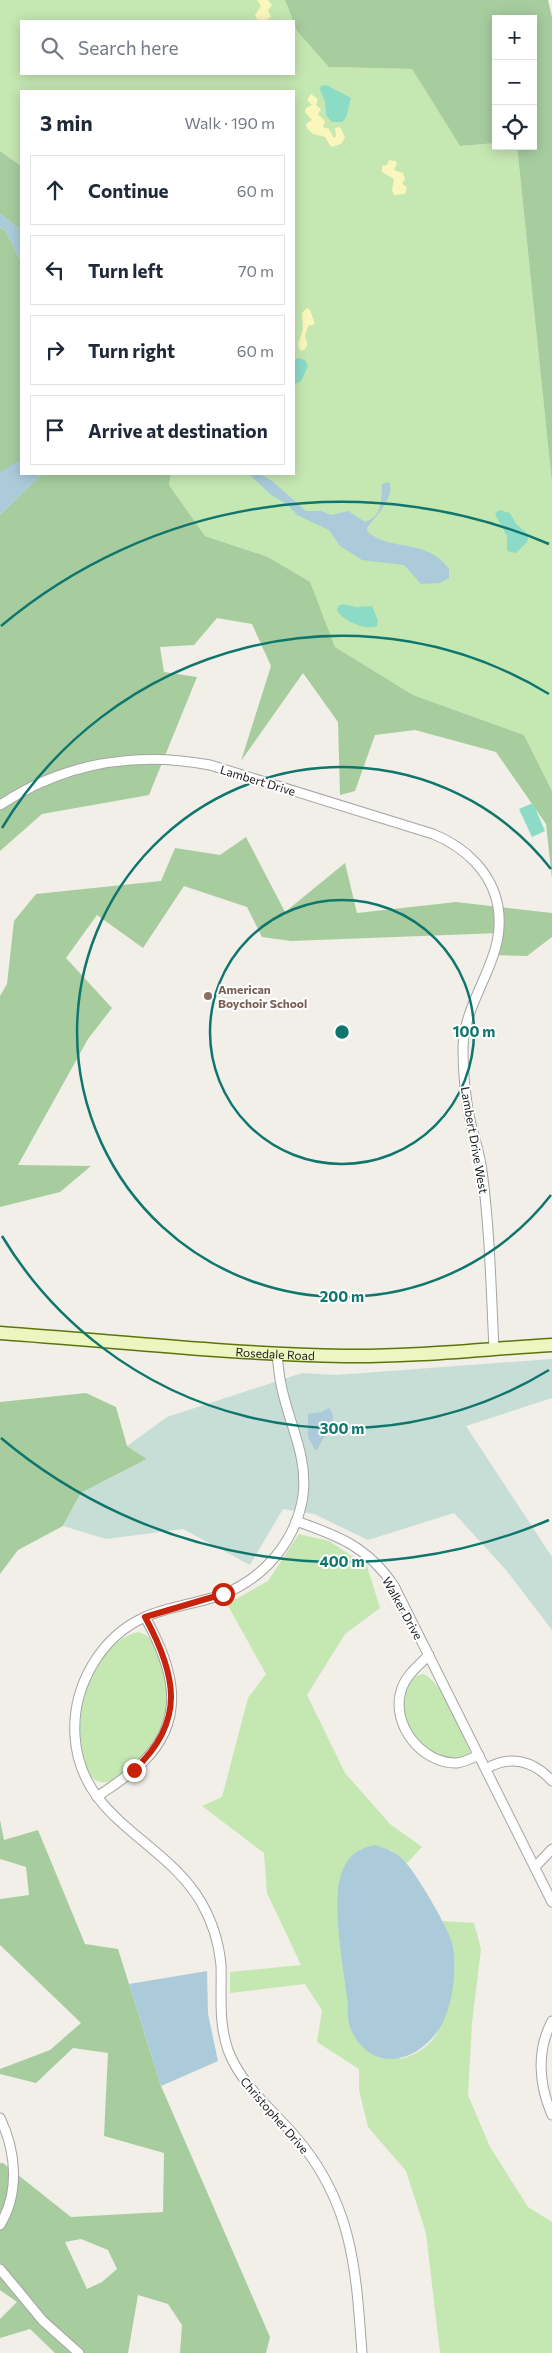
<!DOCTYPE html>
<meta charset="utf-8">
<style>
:root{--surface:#fff;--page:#f2f2f3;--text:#1f2937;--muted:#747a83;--line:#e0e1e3}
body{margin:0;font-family:Commissioner,sans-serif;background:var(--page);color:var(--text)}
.controls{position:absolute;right:15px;top:15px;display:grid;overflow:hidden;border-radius:0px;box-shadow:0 2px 12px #0003}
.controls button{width:45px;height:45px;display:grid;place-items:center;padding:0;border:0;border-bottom:1px solid var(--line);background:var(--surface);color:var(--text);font:25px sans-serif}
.stop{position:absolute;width:15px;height:15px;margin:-11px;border:4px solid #c6220c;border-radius:50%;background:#fff}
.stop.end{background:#c6220c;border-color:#fff;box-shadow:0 1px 5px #0008}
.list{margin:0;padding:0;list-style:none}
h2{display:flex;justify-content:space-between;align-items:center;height:65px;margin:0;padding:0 20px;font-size:21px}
h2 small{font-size:16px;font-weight:400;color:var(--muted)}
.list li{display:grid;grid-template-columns:32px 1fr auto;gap:15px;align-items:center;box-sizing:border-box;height:70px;margin:0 10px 10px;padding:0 10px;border:1px solid var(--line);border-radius:0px}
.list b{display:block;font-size:19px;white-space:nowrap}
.list em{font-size:16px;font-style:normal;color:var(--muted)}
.icon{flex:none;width:28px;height:28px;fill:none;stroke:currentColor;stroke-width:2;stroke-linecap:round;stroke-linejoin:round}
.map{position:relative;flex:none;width:552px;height:2353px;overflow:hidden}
.search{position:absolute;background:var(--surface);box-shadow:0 2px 12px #0003;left:20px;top:20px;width:275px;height:55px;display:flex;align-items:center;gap:12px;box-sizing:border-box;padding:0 18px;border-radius:0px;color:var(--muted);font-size:19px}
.panel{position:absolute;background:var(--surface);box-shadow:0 2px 12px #0003;left:20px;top:90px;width:275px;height:385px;border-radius:0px}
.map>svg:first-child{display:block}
.grass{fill:#c5e7b2}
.forest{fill:#a7cd9f;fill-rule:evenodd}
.wetland{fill:#c6ded6}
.sand{fill:#fbf6bc}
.pitch{fill:#8bdbc6}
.water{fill:#abcbdb}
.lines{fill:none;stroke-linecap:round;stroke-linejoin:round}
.river{stroke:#abcbdb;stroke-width:16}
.street-casing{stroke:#a5a5a5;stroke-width:11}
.secondary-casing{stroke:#5c750b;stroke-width:15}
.street{stroke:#fff;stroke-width:9}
.secondary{stroke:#edf6c0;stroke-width:12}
.route{stroke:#c6220c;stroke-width:6}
.ring{fill:none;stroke:#0f766e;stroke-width:2.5}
.education-dot{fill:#8d6e63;stroke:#fff;stroke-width:2}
.labels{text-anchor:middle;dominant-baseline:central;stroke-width:4;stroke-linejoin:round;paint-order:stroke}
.street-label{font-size:12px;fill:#212121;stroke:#fff}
.education-label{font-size:12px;font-weight:bold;fill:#785e54;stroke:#fff;text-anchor:start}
.centre{fill:#0f766e;stroke:#fff;stroke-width:2.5}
.ring-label{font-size:15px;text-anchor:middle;font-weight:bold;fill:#0f766e;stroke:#fff;stroke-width:4;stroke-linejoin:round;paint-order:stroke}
</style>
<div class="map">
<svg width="552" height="2353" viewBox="0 0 552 2353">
<rect width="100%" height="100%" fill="#f1efe8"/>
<!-- grass -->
<g class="grass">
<polygon points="0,0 285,0 293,21 21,21 21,74 294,74 294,23 297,31 330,67 412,69 460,146 496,143 496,146 517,146 552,483 552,791 524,735 413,695 335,647 309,582 268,557 205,536 169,485 171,474 294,474 294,91 21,91 21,166 0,151"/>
<path d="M299 1534 329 1541 367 1566 380 1608 345 1634 307 1695 345 1773 390 1824 422 1847 407 1863 390 1850 347 2003 350 2028 401 2059C414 2055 428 2048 435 2036 450 2011 458 1975 453 1946 451 1938 446 1929 442 1921L474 1923 481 1949 472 2023 468 2095 490 2147 528 2207 552 2222V2353H440L426 2233 406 2171 368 2127 359 2090V2069L317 2042 322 2010 305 1984 230 1993V1972L301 1965 267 1893 264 1853 202 1806 222 1797 248 1698 266 1674 227 1604 268 1581Z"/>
<path d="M138 1632C151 1635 154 1644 159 1656 169 1678 170 1704 161 1726 152 1750 101 1814 84 1763 71 1720 88 1645 138 1632Z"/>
<path d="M423 1674C443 1681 460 1730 469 1749L470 1753C427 1789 373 1686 423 1674Z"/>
</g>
<!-- forest -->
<g class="forest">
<polygon points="285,0 548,0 552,17 552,483 517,146 533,146 533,19 496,19 496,143 460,146 412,69 329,67 297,31"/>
<polygon points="0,151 21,166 21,230 0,214"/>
<polygon points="0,227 6,231 21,262 21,465 0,484"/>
<polygon points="42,474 171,474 169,485 205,536 268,557 310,582 335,647 413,695 524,735 552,791 552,879 546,824 496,752 415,730 375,735 355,791 340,795 338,722 303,673 241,761 271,666 252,624 217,618 194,645 160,647 164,672 197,677 149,795 42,814 0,851 0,515"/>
<polygon points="246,837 285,912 345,863 357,913 456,902 552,913 552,937 527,956 494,955 500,933 291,941 262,937 247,907 184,886 143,948 97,915 66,958 112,1008 88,1039 18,1165 91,1166 60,1192 0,1207 0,996 7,984 14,921 36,894 161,881 175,848 220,855"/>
<polygon points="86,1393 116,1407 127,1446 147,1459 81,1493 63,1526 18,1550 0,1574 0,1402"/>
<path d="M0 1820 4 1840 38 1830 85 1944 118 1949 161 2086 270 2337 266 2353H180L182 2325 168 2304 138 2295 128 2353H55L30 2329 0 2338V2319L17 2302 0 2290V2163H3L71 2217 163 2212 164 2153 104 2136 108 2053 73 2048 36 2083 0 2074V2069L50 2050 81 2023 0 1945V1899L29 1895 26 1867 0 1859ZM81 2239 108 2250 117 2269 102 2282 87 2289 65 2242Z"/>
</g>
<!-- wetland -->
<polygon class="wetland" points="552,1359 552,1398 466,1426 552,1557 552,1630 506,1570 454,1513 368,1540 314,1514 283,1509 250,1565 183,1529 106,1539 63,1526 81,1493 147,1459 127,1446 167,1417 302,1373 336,1375"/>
<!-- sand -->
<g class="sand">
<polygon points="257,0 268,0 272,5 268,10 271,17 265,21 258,21 255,15 261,6"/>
<polygon points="311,94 318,99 316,105 321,109 318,114 325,121 323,127 329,129 334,138 336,136 335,128 340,127 345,137 341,144 331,147 325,137 313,134 307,128 306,124 312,120 305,112 306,108 312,105 307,100"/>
<polygon points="389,160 395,161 397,163 394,170 403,173 405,179 402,184 407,187 405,194 394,195 392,190 394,179 382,172 382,166 387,165"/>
<path d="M307 308 310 310 315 324 308 326 305 336C307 342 309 345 304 350L300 351 298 344 303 329 302 313Z"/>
</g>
<!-- pitch -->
<g class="pitch">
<polygon points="326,85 351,98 346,118 342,122 332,122 326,115 325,101 320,90 321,86"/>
<polygon points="298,358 305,360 308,366 301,381 294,385 294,360"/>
<polygon points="499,510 510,513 516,524 529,535 527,542 516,553 507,551 507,536 495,514"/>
<path d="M343 604 356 607 372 606 378 621 377 626C366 631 344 621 337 611L338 606Z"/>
<polygon points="533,803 545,831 532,837 519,809"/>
</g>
<!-- water -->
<g class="water">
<polygon points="0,214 21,230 21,262 6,231 0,227"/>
<polygon points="21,465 21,474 42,474 0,515 0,484"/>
<path d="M249 474H260L272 481 306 511H321L331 515 348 511 365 522C383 516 381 499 382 484L389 482C396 498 375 516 367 528V531C391 553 426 537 449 569V578L440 583 421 584 404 565 362 560 340 546 329 530 297 515 287 504 271 495Z"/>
<path d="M329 1408C341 1421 322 1436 318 1449L315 1450 308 1437V1414L321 1412Z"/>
<path d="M375 1845C387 1849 399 1853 407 1864 418 1877 450 1930 453 1946 457 1969 453 2003 442 2024 421 2062 373 2076 351 2030 347 2021 348 2007 347 1997 343 1965 330 1897 343 1869 350 1854 360 1848 375 1845Z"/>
<polygon points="207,1971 208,2014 218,2061 161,2086 129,1984"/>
</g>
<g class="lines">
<!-- river -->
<polyline class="river" points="0,486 4,479 21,469"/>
<!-- street casing -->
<g class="street-casing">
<g id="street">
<path d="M0 805C64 763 136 751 210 765L433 834C465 847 492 872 498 907 507 960 464 997 463 1048 463 1072 465 1096 470 1120 474 1137 480 1154 482 1171 490 1230 491 1290 494 1349"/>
<path d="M277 1353C278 1365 279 1377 282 1389 290 1426 308 1457 303 1496 296 1541 264 1579 221 1595 196 1604 169 1606 145 1617 100 1637 72 1687 75 1736 80 1820 164 1839 201 1902 212 1921 219 1943 221 1965 222 1995 218 2021 228 2050 241 2085 271 2108 295 2136 353 2203 356 2270 362 2353"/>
<path d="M296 1521C339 1536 368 1547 394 1586L552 1902"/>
<path d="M429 1655C418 1666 405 1676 401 1691 391 1725 422 1764 457 1763 465 1762 472 1758 479 1755"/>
<path d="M486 1769C510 1754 534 1761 552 1781"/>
<path d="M97 1797C112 1786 129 1776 143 1762 189 1717 172 1665 145 1617"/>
<polyline points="535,1867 552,1849"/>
<path d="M552 2021C536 2051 539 2085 552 2115"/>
<path d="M0 2118C16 2151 20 2192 0 2225"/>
<polyline points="0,2269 43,2321 79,2353"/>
</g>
</g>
<!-- secondary casing -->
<g class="secondary-casing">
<g id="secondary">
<path id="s1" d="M0 1333C115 1341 229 1354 344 1356 413 1357 483 1349 552 1345"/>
</g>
</g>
<!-- street -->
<use href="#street" class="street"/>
<!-- secondary -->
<use href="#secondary" class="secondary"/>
</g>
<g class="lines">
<!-- route -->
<path class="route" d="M134 1770C187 1721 176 1674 145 1617L223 1594"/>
</g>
<!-- distance rings -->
<g class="ring">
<circle cx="342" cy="1032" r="132"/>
<path d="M551 1195A265 265 0 1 1 551 869"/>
<path d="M549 1370A397 397 0 0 1 2 1236M2 828A397 397 0 0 1 549 694"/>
<path d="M549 1520A530 530 0 0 1 1 1438M1 626A530 530 0 0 1 549 544"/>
</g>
<!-- markers -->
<circle class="education-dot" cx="208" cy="996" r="5"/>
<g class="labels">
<!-- street labels -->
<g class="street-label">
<text transform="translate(258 780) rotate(17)">Lambert Drive</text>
<text transform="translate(475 1140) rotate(80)">Lambert Drive West</text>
<text stroke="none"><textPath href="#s1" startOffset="276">Rosedale Road</textPath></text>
<text transform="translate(403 1608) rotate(61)">Walker Drive</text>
<text transform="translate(275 2115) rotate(49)">Christopher Drive</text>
</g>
<!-- education labels -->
<g class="education-label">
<text x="218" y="989">American<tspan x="218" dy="14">Boychoir School</tspan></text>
</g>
</g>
<circle cx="342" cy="1032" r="8" class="centre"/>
<g class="ring-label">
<text x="474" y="1037">100 m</text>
<text x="342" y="1302">200 m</text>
<text x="342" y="1434">300 m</text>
<text x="342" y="1567">400 m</text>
</g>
</svg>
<div class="controls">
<button>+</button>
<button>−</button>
<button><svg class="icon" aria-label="locate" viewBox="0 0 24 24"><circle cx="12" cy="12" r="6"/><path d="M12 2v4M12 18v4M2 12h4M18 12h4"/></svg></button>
</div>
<div class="stop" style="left:223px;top:1594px"></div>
<div class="stop end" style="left:134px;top:1770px"></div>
<div class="search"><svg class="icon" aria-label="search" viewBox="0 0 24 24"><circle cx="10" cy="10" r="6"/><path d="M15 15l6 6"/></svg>Search here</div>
<section class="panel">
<h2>3 min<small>Walk · 190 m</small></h2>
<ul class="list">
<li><svg class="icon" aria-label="ahead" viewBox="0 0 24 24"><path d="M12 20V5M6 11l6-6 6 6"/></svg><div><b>Continue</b></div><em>60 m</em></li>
<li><svg class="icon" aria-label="left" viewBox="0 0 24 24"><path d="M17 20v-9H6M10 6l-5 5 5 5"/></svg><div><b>Turn left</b></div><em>70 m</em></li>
<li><svg class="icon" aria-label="right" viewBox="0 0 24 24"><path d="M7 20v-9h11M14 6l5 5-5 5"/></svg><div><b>Turn right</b></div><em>60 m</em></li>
<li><svg class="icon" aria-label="arrive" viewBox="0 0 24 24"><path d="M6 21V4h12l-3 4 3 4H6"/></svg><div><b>Arrive at destination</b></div></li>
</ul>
</section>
</div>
